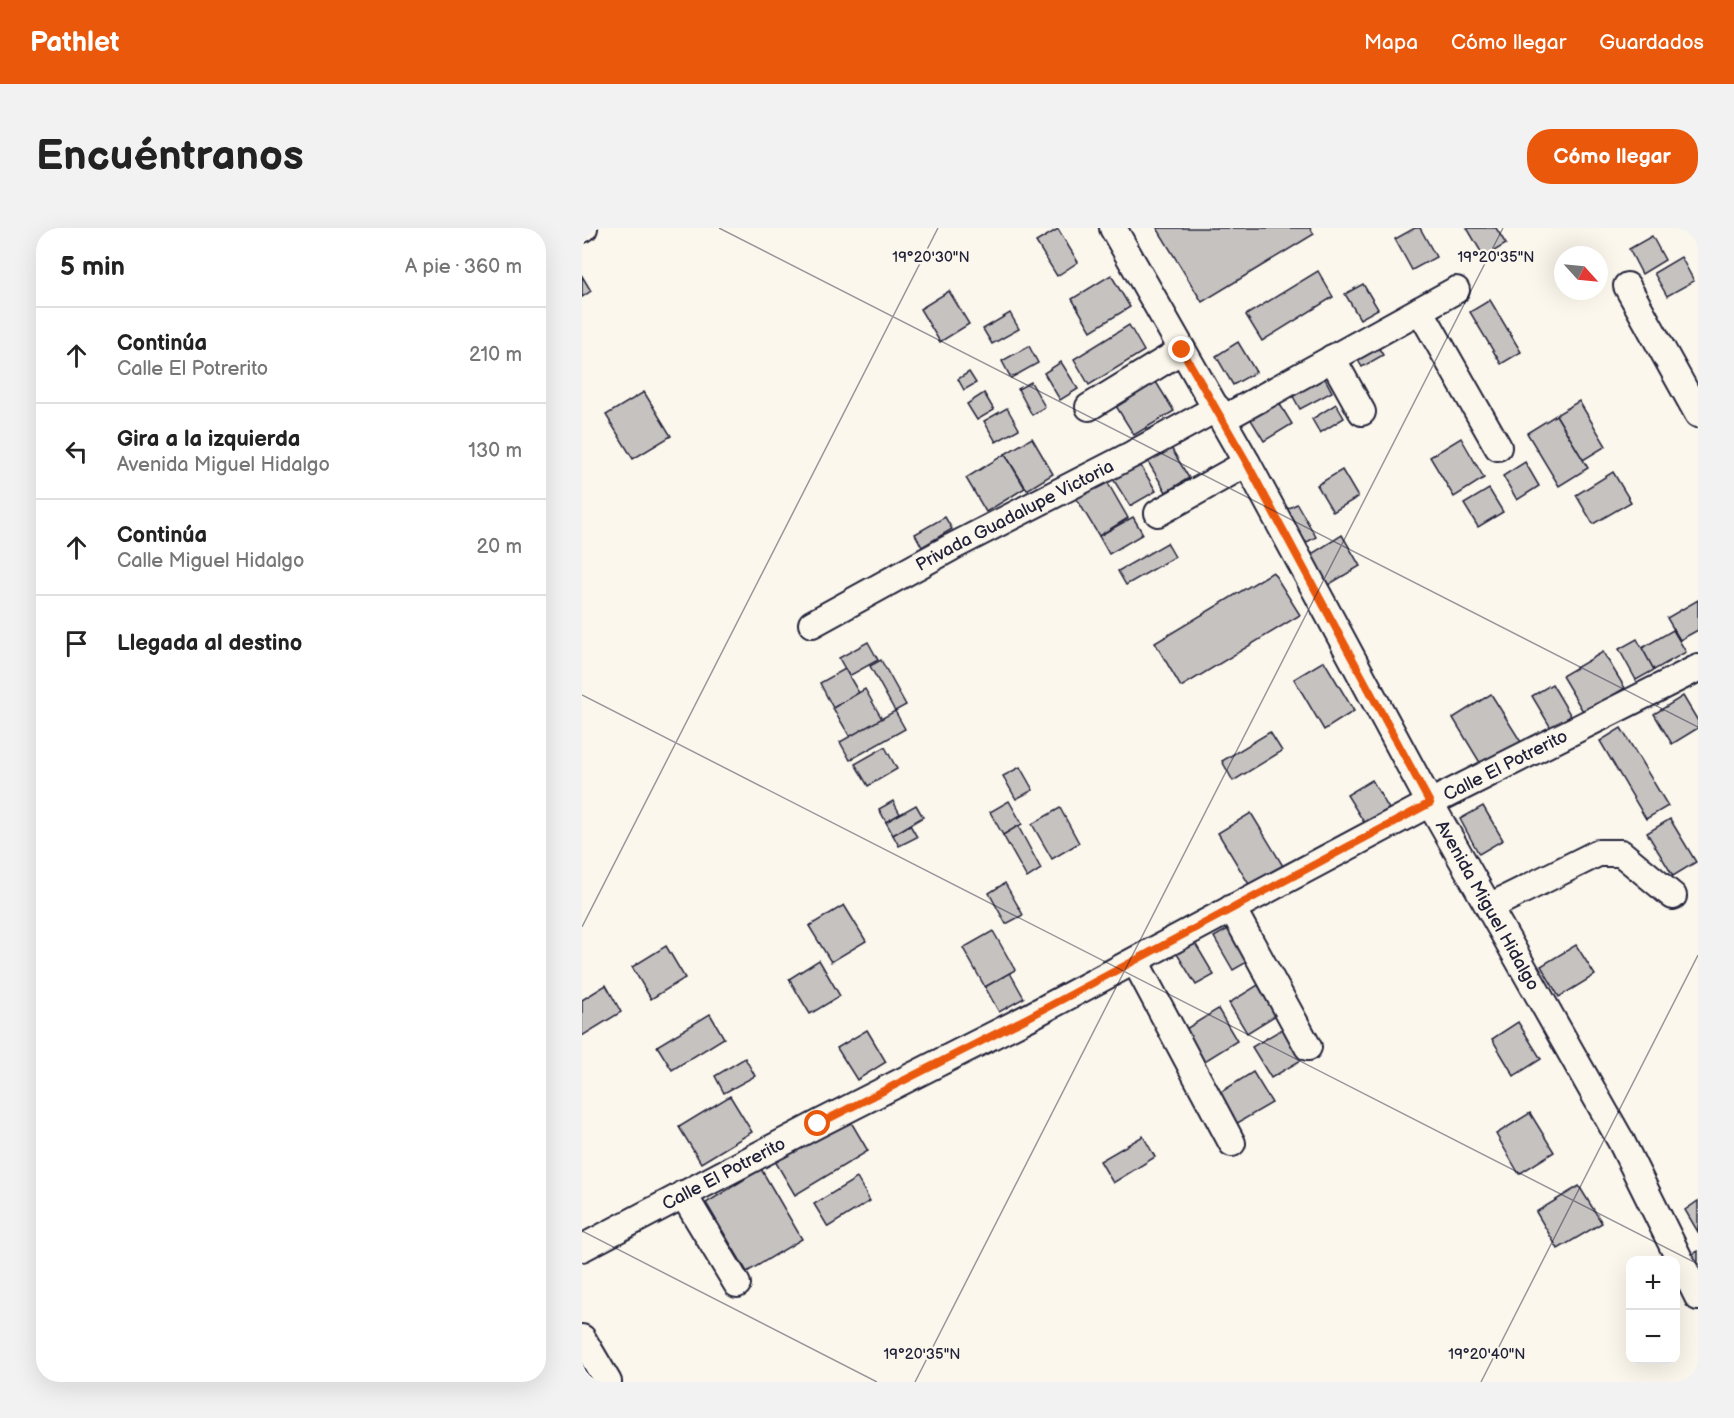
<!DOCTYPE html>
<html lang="es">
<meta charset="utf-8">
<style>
:root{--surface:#fff;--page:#f2f2f2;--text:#222;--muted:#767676;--line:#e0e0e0;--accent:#ea580c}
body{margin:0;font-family:"Balsamiq Sans",sans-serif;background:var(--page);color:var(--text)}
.controls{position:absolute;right:18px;bottom:18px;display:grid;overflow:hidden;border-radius:12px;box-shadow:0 6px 24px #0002}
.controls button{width:54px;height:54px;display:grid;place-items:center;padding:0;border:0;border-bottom:2px solid var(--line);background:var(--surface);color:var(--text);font:30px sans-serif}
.compass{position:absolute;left:972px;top:18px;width:54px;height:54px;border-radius:50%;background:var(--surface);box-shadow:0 6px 24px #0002;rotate:117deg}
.stop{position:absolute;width:18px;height:18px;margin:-14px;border:4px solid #ea580c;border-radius:50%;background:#fff}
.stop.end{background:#ea580c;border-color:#fff;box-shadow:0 2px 6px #0008}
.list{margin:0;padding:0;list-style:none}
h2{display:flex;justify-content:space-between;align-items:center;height:78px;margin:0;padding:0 24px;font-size:26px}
h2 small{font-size:20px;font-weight:400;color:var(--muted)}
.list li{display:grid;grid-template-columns:39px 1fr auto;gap:18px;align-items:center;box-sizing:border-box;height:96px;padding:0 24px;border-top:2px solid var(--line)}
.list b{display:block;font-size:22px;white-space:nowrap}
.list p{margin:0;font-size:20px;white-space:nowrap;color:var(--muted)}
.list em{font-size:20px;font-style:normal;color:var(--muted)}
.icon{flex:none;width:33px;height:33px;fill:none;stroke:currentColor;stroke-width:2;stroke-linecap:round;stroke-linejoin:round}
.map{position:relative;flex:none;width:1116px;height:1154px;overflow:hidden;border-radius:24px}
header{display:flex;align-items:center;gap:36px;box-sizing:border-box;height:84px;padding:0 30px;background:var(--accent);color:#fff}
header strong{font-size:28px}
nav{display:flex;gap:33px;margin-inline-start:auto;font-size:21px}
.intro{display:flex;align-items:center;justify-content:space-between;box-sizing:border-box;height:144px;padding:0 36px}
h1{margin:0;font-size:42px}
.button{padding:15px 27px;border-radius:24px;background:var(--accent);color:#fff;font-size:21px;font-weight:700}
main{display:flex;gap:36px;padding:0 36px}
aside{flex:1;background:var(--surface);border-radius:24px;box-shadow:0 6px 24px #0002}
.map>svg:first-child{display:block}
.building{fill:#c6c2c0;stroke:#22223b;stroke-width:1.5}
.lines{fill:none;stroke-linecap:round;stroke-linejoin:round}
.minor-casing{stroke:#22223b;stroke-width:30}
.minor{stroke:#fbf7ec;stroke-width:26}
.route{stroke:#ea580c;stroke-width:8}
.ticks{fill:none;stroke:#22223b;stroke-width:1.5;stroke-opacity:0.45}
.labels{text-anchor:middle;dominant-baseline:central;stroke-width:4.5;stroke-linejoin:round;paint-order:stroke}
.street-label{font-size:18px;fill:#22223b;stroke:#fbf7ec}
.ticks-label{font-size:15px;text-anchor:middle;fill:#22223b;stroke:#fbf7ec;stroke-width:4.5;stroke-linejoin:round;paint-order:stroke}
</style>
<header>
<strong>Pathlet</strong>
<nav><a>Mapa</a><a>Cómo llegar</a><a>Guardados</a></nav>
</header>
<div class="intro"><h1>Encuéntranos</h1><a class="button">Cómo llegar</a></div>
<main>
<aside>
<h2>5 min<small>A pie · 360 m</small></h2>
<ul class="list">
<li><svg class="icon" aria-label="ahead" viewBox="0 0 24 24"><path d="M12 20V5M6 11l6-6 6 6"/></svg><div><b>Continúa</b><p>Calle El Potrerito</p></div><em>210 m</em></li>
<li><svg class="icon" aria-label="left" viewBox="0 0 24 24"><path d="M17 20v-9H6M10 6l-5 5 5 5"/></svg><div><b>Gira a la izquierda</b><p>Avenida Miguel Hidalgo</p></div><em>130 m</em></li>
<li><svg class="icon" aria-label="ahead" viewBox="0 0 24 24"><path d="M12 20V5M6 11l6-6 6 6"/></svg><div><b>Continúa</b><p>Calle Miguel Hidalgo</p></div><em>20 m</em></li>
<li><svg class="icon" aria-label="arrive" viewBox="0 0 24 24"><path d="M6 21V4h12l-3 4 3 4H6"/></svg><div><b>Llegada al destino</b></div></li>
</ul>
</aside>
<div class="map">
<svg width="1116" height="1154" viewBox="0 0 1116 1154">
<rect width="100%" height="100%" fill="#fbf7ec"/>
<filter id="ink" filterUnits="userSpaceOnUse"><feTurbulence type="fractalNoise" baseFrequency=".0167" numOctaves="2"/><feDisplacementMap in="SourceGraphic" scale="12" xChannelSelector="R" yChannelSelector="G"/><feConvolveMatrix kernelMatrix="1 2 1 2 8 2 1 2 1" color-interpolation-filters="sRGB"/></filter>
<g filter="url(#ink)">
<!-- building -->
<g class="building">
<polygon points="575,0 728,0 732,6 620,74"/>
<polygon points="833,0 838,0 854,29 830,42 813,11"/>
<polygon points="885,0 914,0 924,16 902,29"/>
<polygon points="476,1 496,34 475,48 454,14"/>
<polygon points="1070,8 1083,32 1060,46 1047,21"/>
<polygon points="1099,29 1112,53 1085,68 1072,45"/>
<polygon points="736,43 751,69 680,113 664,87"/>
<polygon points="529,47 548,79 509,103 490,71"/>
<polygon points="0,48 9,63 0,69"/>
<polygon points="781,56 796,81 778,91 763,66"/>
<polygon points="367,63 387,96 358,114 338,81"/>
<polygon points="908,72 939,124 919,136 888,84"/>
<polygon points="428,85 437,101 410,116 401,101"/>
<polygon points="547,97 562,123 507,157 492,131"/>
<polygon points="656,114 674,144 651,157 634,128"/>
<polygon points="793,114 801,127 780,139 772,125"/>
<polygon points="447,118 456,135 429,150 420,133"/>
<polygon points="479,134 496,161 478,172 462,145"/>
<polygon points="739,143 750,164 718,181 707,161"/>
<polygon points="387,144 394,155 382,162 376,151"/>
<polygon points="449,154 463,179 450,187 436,161"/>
<polygon points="574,154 592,183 552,207 534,178"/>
<polygon points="62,164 89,208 51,231 24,187"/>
<polygon points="402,165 412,182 395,192 385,176"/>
<polygon points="691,165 710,196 682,213 663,182"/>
<polygon points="997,173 1024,218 1001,232 974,187"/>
<polygon points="754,176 762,190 738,205 730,191"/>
<polygon points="425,180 437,201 414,214 402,193"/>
<polygon points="974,187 1006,240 977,258 945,205"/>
<polygon points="450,210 471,246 445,262 423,226"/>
<polygon points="879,210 902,250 872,269 848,229"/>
<polygon points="585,213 607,250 584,264 562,227"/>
<polygon points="423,226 443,260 404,284 384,250"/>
<polygon points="943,234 957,258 935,272 921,248"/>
<polygon points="557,235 574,263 548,278 531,251"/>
<polygon points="760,242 776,269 751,284 735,257"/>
<polygon points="1031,244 1049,274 1011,296 994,267"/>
<polygon points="523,250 546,290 517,308 493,268"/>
<polygon points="907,261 921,284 896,299 882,276"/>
<polygon points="715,276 734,309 718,318 699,284"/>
<polygon points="363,289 370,301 340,319 333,306"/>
<polygon points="551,289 561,306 527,326 517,308"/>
<polygon points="760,307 778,338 746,357 728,327"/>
<polygon points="585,315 593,329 544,357 536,343"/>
<polygon points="691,344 718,387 599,459 573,415"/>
<polygon points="1116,372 1116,402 1098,412 1085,390"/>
<polygon points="1091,402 1104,424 1072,442 1060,420"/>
<polygon points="1055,411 1072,442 1054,452 1037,421"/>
<polygon points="286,414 296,432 267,448 257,430"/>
<polygon points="1021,424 1043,460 1002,485 980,448"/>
<polygon points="299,432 324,477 313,483 288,438"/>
<polygon points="742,433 772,483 742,502 712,451"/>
<polygon points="263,441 277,465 251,480 238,455"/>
<polygon points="970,456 989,488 969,500 950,468"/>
<polygon points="283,461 300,491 268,509 251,480"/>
<polygon points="909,466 939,514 900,538 871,490"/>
<polygon points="1101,468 1116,493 1116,500 1090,516 1072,486"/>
<polygon points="313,483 323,501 268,532 258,514"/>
<polygon points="1039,500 1086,578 1064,591 1018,513"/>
<polygon points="688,504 700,523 651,553 640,533"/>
<polygon points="303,519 315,541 286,558 273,536"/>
<polygon points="438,539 451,562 434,571 421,548"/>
<polygon points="790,552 807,581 783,596 765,567"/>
<polygon points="311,573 318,586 304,594 297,581"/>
<polygon points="427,573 440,596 421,607 408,584"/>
<polygon points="334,577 341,589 311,607 304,594"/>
<polygon points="901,578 921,612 897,626 878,591"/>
<polygon points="478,580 497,615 470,631 450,596"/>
<polygon points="669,585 701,638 668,658 636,605"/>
<polygon points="1088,591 1114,634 1091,648 1065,605"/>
<polygon points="328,597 335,609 317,618 311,607"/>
<polygon points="436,598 459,641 445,650 421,607"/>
<polygon points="423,655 441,687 424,696 407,665"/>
<polygon points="262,677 284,713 249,734 227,698"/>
<polygon points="646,701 665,734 651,742 632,709"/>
<polygon points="411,703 433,742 403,759 381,720"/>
<polygon points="613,715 632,747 614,757 595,726"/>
<polygon points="994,717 1013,747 977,769 959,738"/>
<polygon points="84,718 103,750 69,771 50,739"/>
<polygon points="237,732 258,768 228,786 207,751"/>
<polygon points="428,745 442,770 417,784 403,759"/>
<polygon points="24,757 39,784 0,808 0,772"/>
<polygon points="676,757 694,787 665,805 647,775"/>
<polygon points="636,781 655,813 618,836 599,804"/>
<polygon points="128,786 142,810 90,842 75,818"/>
<polygon points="936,794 959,831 932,848 910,811"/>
<polygon points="702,800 721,831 689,850 670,819"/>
<polygon points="285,802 304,834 275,852 255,820"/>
<polygon points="163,830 173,848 142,865 133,848"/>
<polygon points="671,844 690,875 652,897 634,867"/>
<polygon points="148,868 170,904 119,935 97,899"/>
<polygon points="948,885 972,924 937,946 914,906"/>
<polygon points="266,889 286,923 213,967 193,933"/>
<polygon points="561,908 573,929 531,955 518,933"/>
<polygon points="179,941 220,1011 165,1044 124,975"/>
<polygon points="275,950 288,973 246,999 232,976"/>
<polygon points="997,958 1020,995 976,1021 954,984"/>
<polygon points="1116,973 1116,1004 1103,982"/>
<polygon points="1116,1023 1116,1040 1109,1027"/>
</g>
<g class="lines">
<!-- minor casing -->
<g class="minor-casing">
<g id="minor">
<path id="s1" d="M531 0 665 235 848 575 1039 913 1116 1069"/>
<polyline points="0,1 2,0"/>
<polyline points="1045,58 1116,186"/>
<polyline points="838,82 916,219"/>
<polyline points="750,130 780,184"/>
<polyline points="507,179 600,122"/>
<polyline points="641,191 874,62"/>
<polyline points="576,285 665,235"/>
<path id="s2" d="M230 396 370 319 551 226 635 180"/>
<polyline points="907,679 1016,625 1039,625 1091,668"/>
<polyline points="650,680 726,819"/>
<polyline points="553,733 650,915"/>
<polyline points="101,966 155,1056"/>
<path id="s3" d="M0 1020 236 896 447 789 848 575 1116 440"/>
<polyline points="0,1110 26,1154"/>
</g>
</g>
<!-- minor -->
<use href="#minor" class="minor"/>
</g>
</g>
<g class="lines" filter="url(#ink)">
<!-- route -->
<polyline class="route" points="236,896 447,789 848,575 665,235 600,122"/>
</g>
<!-- ticks -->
<path class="ticks" d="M137 0 1116 499M0 467 1116 1036M0 699 356 0M0 1003 295 1154M333 1154 921 0M899 1154 1116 727"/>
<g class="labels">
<!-- street labels -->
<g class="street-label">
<text stroke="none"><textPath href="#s2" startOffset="230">Privada Guadalupe Victoria</textPath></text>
<text stroke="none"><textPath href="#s3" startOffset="1042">Calle El Potrerito</textPath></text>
<text stroke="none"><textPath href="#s1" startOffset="774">Avenida Miguel Hidalgo</textPath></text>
<text stroke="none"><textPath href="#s3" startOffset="160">Calle El Potrerito</textPath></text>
</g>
</g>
<g class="ticks-label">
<text x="349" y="34">19°20'30"N</text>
<text x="914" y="34">19°20'35"N</text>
<text x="340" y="1131">19°20'35"N</text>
<text x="905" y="1131">19°20'40"N</text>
</g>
</svg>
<div class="controls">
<button>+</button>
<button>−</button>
</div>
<svg class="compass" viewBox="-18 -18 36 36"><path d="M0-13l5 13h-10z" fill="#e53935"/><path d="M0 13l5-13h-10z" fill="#767676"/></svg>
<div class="stop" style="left:236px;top:896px"></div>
<div class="stop end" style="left:600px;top:122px"></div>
</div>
</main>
